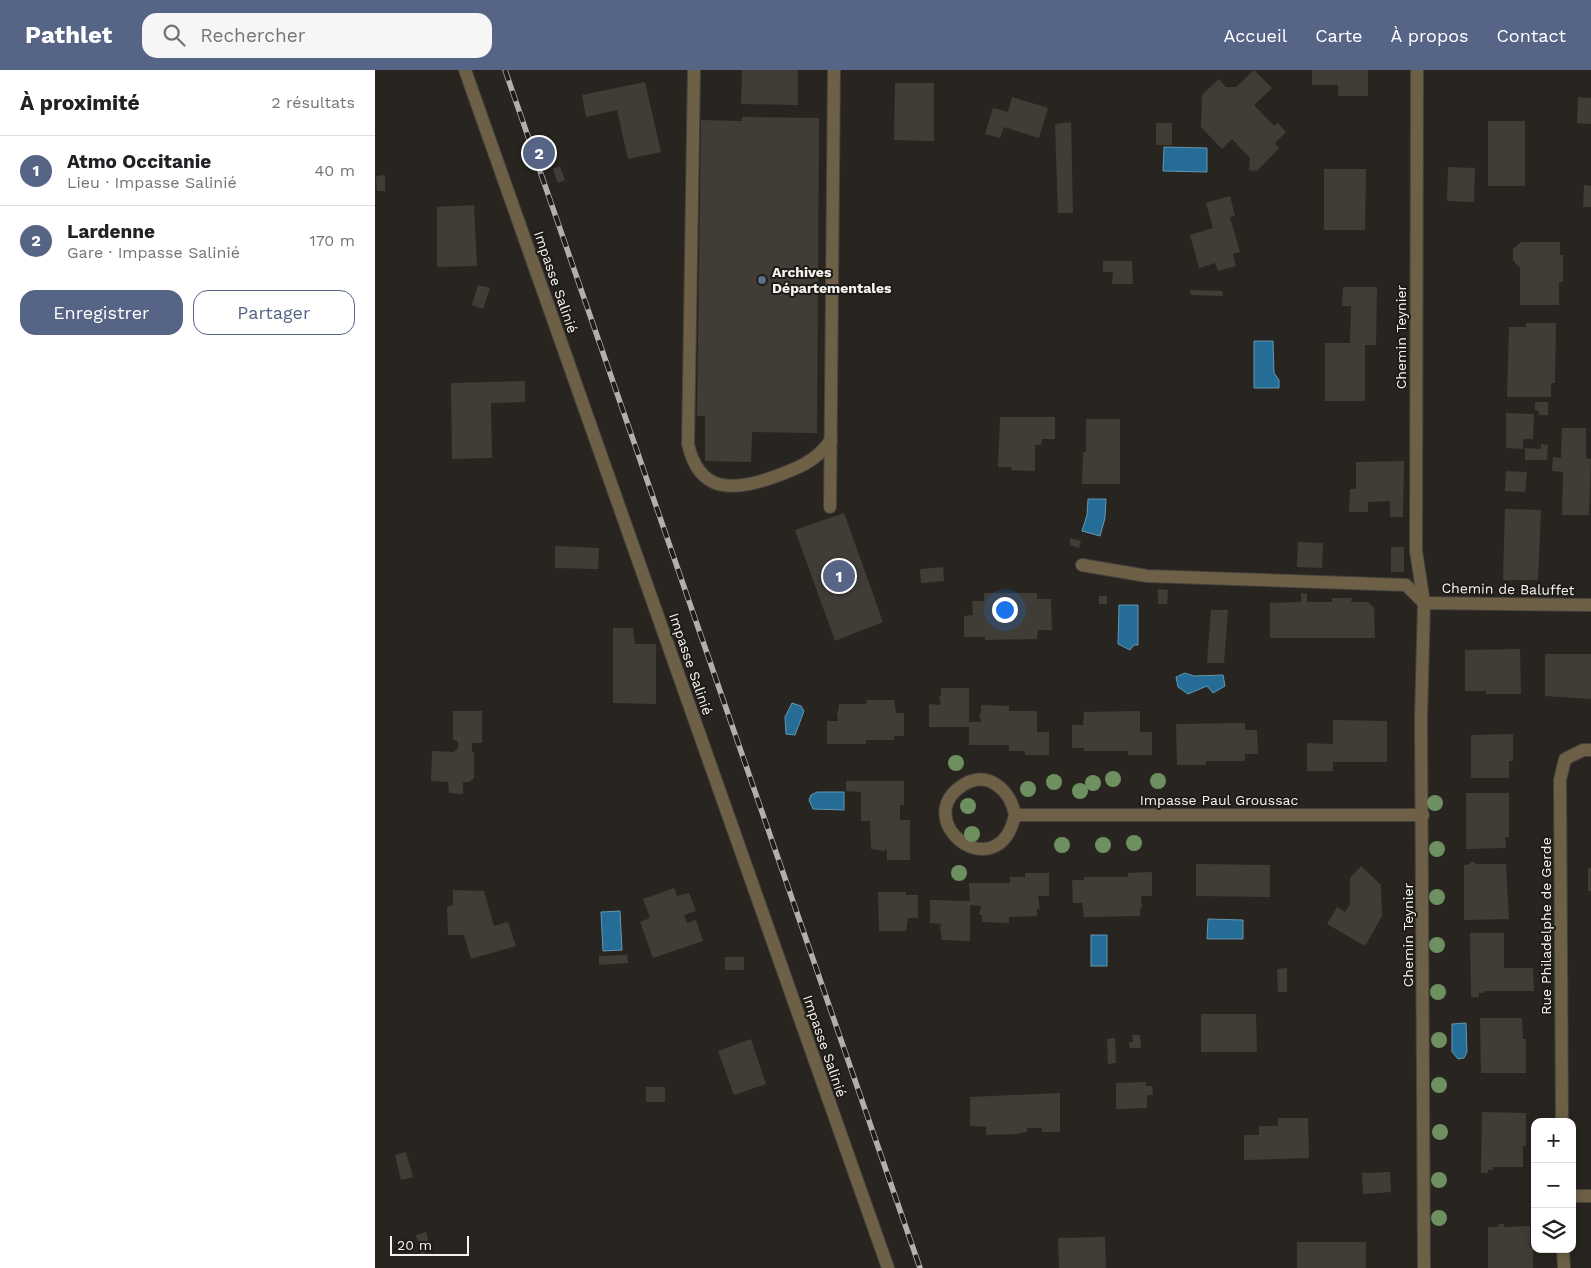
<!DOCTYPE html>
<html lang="fr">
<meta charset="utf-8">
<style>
:root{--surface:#fff;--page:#f6f6f6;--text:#202124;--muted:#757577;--line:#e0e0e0;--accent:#566486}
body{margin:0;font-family:"Work Sans",sans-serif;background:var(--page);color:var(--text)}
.controls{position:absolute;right:15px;bottom:15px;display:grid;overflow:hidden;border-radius:10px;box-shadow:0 2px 12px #0003}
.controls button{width:45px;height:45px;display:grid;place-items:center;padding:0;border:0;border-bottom:1px solid var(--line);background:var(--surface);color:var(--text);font:25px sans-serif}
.scale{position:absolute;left:15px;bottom:12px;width:79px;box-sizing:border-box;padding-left:5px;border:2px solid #f6f4f1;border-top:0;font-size:14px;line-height:18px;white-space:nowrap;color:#f6f4f1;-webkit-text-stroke:4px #1f1c17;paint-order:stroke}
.you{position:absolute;left:629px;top:539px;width:18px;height:18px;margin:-12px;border:4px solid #fff;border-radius:50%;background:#1a73e8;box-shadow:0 0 0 8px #1a73e833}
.badge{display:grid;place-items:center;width:32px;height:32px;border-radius:50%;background:var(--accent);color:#fff;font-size:16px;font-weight:700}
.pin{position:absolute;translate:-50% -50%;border:2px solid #fff;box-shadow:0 1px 5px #0006}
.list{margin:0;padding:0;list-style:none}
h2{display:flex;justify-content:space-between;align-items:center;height:65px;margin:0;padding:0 20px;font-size:21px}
h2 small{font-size:16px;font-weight:400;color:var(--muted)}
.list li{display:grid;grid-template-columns:32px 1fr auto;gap:15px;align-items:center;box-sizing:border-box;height:70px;padding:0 20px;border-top:1px solid var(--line)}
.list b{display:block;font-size:19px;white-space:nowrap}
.list p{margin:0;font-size:16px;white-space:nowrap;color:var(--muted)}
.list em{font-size:16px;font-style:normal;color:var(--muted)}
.actions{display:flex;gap:10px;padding:15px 20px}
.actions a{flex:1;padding:11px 0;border:1px solid var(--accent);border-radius:15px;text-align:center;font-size:18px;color:var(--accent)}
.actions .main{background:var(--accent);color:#fff}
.icon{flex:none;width:28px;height:28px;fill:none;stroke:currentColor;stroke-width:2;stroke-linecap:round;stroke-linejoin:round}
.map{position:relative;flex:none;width:1216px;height:1198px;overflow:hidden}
header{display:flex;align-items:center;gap:30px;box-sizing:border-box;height:70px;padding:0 25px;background:var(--accent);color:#fff}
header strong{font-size:24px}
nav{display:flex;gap:28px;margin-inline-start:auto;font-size:18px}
.search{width:350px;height:45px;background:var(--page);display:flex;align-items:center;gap:12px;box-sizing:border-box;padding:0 18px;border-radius:15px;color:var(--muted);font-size:19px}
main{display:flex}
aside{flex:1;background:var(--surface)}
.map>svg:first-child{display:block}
.water{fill:#256d96;stroke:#6496b1}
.building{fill:#403d37}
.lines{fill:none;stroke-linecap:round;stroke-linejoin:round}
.lane-casing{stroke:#45423d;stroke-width:14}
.street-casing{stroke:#45423d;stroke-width:14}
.lane{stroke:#6d6046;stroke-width:12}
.street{stroke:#6d6046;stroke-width:12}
.rail-casing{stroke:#b2b0ac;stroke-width:5.5}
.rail{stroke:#1f1c17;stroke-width:4;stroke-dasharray:11;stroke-linecap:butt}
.tree{fill:#6e8f60}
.service-dot{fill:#5c6f8a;stroke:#1f1c17;stroke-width:2}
.labels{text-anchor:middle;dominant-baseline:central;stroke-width:4;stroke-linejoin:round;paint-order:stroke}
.poi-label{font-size:14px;font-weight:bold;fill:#f6f4f1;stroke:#1f1c17;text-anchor:start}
.street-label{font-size:14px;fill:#f6f4f1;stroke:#1f1c17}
</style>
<header>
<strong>Pathlet</strong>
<div class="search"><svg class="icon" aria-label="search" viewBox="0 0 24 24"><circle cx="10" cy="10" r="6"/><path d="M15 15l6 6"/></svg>Rechercher</div>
<nav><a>Accueil</a><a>Carte</a><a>À propos</a><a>Contact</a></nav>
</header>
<main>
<aside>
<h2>À proximité<small>2 résultats</small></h2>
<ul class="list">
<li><span class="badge">1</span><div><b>Atmo Occitanie</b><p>Lieu · Impasse Salinié</p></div><em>40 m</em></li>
<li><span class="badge">2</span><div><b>Lardenne</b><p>Gare · Impasse Salinié</p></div><em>170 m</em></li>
</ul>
<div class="actions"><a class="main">Enregistrer</a><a>Partager</a></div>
</aside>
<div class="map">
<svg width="1216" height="1198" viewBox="0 0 1216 1198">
<rect width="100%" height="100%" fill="#282520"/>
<!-- water -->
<g class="water">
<polygon points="789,77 832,78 832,102 788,101"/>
<polygon points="879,271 898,271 899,303 904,310 904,318 879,318"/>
<polygon points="713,429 731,429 730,448 725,466 707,461 712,445"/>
<polygon points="744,535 763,535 763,575 759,575 755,580 743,574"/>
<polygon points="810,603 819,606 848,605 850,616 838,623 832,616 813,624 803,617 801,607"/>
<polygon points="417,633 426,636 429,641 420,665 411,664 410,647"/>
<polygon points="442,722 469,722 469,740 438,739 434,730 436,725"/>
<polygon points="245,841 247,880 228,881 226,842"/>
<polygon points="833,849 868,850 868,869 832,869"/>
<rect x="716" y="865" width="16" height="31"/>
<polygon points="1091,953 1092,982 1089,988 1083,989 1077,982 1077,954"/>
</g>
<!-- building -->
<g class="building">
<polygon points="367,0 423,0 423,35 366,34"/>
<polygon points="879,0 897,18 879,35 899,56 903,53 911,62 900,73 904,78 882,101 874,100 875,88 857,69 847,79 826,57 827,25 844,9 851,17 861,17"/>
<polygon points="937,0 993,0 993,26 963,26 963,15 937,15"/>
<polygon points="270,12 286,82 253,89 242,40 211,47 207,25"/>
<polygon points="520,13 559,13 559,71 519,70"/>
<polygon points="637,27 673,38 664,68 629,57 625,68 610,64 618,38 633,42"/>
<polygon points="1203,27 1216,28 1216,54 1202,53"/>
<polygon points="367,47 444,48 442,363 377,362 376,392 330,391 330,346 322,346 326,50 367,51"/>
<rect x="1113" y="51" width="37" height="65"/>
<polygon points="696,52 698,143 683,143 680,54"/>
<rect x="781" y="53" width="16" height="22"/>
<polygon points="185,96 190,110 183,113 178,99"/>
<polygon points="1073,97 1100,98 1099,132 1072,131"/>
<polygon points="949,99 991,99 990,160 949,160"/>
<polygon points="10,105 10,121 2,121 1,106"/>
<polygon points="1209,115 1216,116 1216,137 1208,137"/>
<polygon points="855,126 860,146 855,147 865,182 858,184 861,196 843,201 840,193 824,198 815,165 838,158 831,133"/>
<polygon points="99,135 102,196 62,197 62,137"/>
<polygon points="1146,172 1185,172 1185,185 1188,185 1188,212 1184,212 1184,235 1145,235 1145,198 1138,190 1138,179"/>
<polygon points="728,191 757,191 758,214 737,214 738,202 728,202"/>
<polygon points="103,215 115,218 108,239 97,235"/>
<polygon points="968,217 1002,217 1001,275 990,275 990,331 950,331 950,273 975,273 976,236 967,236"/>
<polygon points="815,220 847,221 848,226 816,225"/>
<polygon points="1151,253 1181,253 1180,313 1176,313 1176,327 1132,327 1134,257 1151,257"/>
<polygon points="150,311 150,332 116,333 117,388 77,389 76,313"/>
<polygon points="1160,332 1173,332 1173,345 1164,345 1164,341 1160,340"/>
<polygon points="1131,343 1159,344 1158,369 1148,369 1148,379 1131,378"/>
<polygon points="625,347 680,347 680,369 667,369 666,375 660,375 660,401 636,400 637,397 623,397"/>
<polygon points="711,349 745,349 745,414 707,414 708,382 711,382"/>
<polygon points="1187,358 1211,358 1211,388 1216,389 1214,445 1187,445 1188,402 1177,401 1178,387 1186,388"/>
<polygon points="1166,374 1173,375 1172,390 1150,390 1150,378 1166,379"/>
<polygon points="1029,391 1028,447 1015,447 1015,431 993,432 993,442 974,442 975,419 981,419 981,392"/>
<polygon points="1131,401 1152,402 1150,422 1130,421"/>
<polygon points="1130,439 1166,440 1163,510 1128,510"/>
<polygon points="469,443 508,552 460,571 420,460"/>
<polygon points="695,468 706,471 704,478 695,475"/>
<polygon points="923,472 948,473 947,498 922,497"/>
<polygon points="180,476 224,478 223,499 180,498"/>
<rect x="1016" y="477" width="13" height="25"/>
<polygon points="568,497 569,511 546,513 545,499"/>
<polygon points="783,519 793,520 792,534 783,534"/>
<polygon points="609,523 662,523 662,529 676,529 677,560 663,560 662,569 610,570 610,567 589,567 589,546 598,545 597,531 609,531"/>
<polygon points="926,523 932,524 932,532 957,532 957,528 977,528 976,532 993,532 999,538 1000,568 895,568 895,533 926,532"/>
<rect x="724" y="526" width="8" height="8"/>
<polygon points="836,540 853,540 849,593 832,593"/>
<polygon points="238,558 258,558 260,574 281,574 281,634 238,633"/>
<polygon points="1145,579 1146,624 1111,624 1111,621 1090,621 1090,580"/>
<polygon points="1170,584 1216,584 1216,629 1170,626"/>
<polygon points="566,618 594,618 594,652 606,652 604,643 606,644 606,635 634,636 634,641 662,641 662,662 674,662 674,685 650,685 650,681 634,681 634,675 594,675 594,657 554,657 554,634 566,635 564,626 566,626"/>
<polygon points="492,630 519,630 521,643 529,643 529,666 519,666 519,670 491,670 491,674 452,674 452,651 463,651 462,642 463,642 464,634 491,634"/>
<polygon points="78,641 107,641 107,673 97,673 97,682 99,682 99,708 94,712 88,712 88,724 74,723 73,712 56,711 57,681 79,682 83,678 83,672 78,669"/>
<polygon points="765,641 765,662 777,662 777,685 753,685 753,681 709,681 709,678 697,678 697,655 708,655 709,642"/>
<polygon points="958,650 1012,651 1012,692 958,692 958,701 932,701 932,673 958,674"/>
<polygon points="870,653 870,660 882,660 883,684 870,684 870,691 831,691 831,695 802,695 801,654"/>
<polygon points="1138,664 1138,691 1134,691 1134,708 1096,708 1096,665"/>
<polygon points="471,711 529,711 529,735 525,735 525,750 535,750 535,790 512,790 512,779 509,781 496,779 495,751 486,751 486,722 471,721"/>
<polygon points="1091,723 1134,723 1134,767 1130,767 1131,778 1091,779"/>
<polygon points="1095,792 1100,792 1100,794 1131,794 1134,849 1089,850 1089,795 1095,794"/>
<polygon points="821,794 895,795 895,827 821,826"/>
<polygon points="986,796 1006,815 1007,846 990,876 952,854 962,837 970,842 975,834 975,808"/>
<rect x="1213" y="798" width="3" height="23"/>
<polygon points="777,802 777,826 766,826 767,838 765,839 765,846 709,847 707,833 698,833 697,810 709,810 709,807 753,807 753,803"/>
<polygon points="650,803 674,803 674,826 663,826 665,839 662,839 662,846 634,847 634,853 607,852 607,845 604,845 606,836 595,835 595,871 567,870 565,857 567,854 555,853 555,830 595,831 594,813 635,813 635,807 650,807"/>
<polygon points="299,818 302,826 314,823 321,841 309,845 312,853 321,850 328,871 278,888 265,852 275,848 268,829"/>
<polygon points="78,820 109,821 119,856 133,852 141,876 96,889 89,865 73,865 72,837 78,835"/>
<polygon points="503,822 531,822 531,825 543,825 543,848 533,848 531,861 504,861"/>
<polygon points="1095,863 1129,863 1129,898 1158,898 1159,921 1109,921 1109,923 1104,923 1104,927 1096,927"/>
<polygon points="252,885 253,893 224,895 224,886"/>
<rect x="350" y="887" width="19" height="13"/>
<polygon points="912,898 912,922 903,922 902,899"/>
<polygon points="826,944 881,944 882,982 826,982"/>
<polygon points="1105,948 1147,948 1148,969 1151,969 1151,1003 1106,1003"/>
<polygon points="757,965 765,965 766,978 755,978 754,972 758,972"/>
<polygon points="740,968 741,993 733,994 732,969"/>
<polygon points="376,969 391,1014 359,1025 343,981"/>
<polygon points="771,1012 771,1016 777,1016 778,1025 772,1025 772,1038 741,1039 741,1013"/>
<rect x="271" y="1017" width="19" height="15"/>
<polygon points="685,1023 685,1062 667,1062 667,1058 652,1058 652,1062 641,1064 611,1065 611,1057 595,1056 595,1027"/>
<polygon points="1107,1042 1151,1043 1151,1076 1148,1076 1148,1097 1118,1097 1118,1100 1113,1100 1113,1103 1106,1103"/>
<polygon points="903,1048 933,1048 934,1088 869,1090 869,1065 884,1065 884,1056 903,1056"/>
<polygon points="31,1082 38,1107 26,1110 20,1085"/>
<polygon points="1015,1102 1016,1122 988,1124 987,1103"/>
<polygon points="1123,1154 1129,1154 1129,1157 1155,1156 1155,1178 1158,1178 1158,1198 1113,1198 1113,1157 1124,1157"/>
<polygon points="51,1162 56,1181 46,1184 41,1165"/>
<polygon points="730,1167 731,1198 684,1198 683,1168"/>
<rect x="922" y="1172" width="69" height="26"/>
</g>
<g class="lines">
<!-- lane casing -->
<g class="lane-casing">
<g id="lane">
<path d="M319 0 313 374C324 423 357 421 396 408 421 399 441 392 456 370"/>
<polyline points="455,437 459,0"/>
</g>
</g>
<!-- street casing -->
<g class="street-casing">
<g id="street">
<polyline points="90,0 513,1198"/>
<polyline points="1042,0 1041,481 1049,533 1046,648 1049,1198"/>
<polyline points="707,495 772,506 1031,515 1049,533"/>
<polyline points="1049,533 1216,535"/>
<path d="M640 745C636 721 613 699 588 715 533 751 623 821 640 745H1048"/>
<polyline points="1187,1052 1185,710 1190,689 1208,680 1216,680"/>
<polyline points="1197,1126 1216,1126"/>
<polyline points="1188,1179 1189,1198"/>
</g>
</g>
<!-- lane -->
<use href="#lane" class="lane"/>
<!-- street -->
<use href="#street" class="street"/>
<!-- rail casing -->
<g class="rail-casing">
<polyline id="rail" points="130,0 545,1198"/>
</g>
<!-- rail -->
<use href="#rail" class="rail"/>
</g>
<!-- trees -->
<g class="tree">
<circle cx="581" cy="693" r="8"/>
<circle cx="738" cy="709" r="8"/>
<circle cx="783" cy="711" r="8"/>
<circle cx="679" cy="712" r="8"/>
<circle cx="718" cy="713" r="8"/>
<circle cx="653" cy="719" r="8"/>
<circle cx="705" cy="721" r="8"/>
<circle cx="1060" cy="733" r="8"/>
<circle cx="593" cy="736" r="8"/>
<circle cx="597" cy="764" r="8"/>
<circle cx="759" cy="773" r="8"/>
<circle cx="687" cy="775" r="8"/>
<circle cx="728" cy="775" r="8"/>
<circle cx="1062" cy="779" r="8"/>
<circle cx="584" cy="803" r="8"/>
<circle cx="1062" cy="827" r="8"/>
<circle cx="1062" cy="875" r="8"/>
<circle cx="1063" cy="922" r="8"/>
<circle cx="1064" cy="970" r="8"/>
<circle cx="1064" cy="1015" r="8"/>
<circle cx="1065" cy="1062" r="8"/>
<circle cx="1064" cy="1110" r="8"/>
<circle cx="1064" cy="1148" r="8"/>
</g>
<!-- markers -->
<circle class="service-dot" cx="387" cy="210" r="5"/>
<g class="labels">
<!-- poi labels -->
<g class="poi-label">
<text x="397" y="202">Archives<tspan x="397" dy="16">Départementales</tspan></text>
</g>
<!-- street labels -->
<g class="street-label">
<text transform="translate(181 212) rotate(71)">Impasse Salinié</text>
<text transform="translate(1026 267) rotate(-90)">Chemin Teynier</text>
<text transform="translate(1133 519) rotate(1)">Chemin de Baluffet</text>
<text transform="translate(316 594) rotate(71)">Impasse Salinié</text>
<text x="844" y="730">Impasse Paul Groussac</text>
<text transform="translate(1171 856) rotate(-90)">Rue Philadelphe de Gerde</text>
<text transform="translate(1033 865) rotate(-90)">Chemin Teynier</text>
<text transform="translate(450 976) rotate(71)">Impasse Salinié</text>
</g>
</g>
</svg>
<div class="controls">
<button>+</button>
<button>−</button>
<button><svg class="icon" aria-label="layers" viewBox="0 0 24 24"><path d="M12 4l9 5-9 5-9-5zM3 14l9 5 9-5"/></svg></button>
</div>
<div class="scale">20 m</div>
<div class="you"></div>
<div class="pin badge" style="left:464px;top:506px">1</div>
<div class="pin badge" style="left:164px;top:83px">2</div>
</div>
</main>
